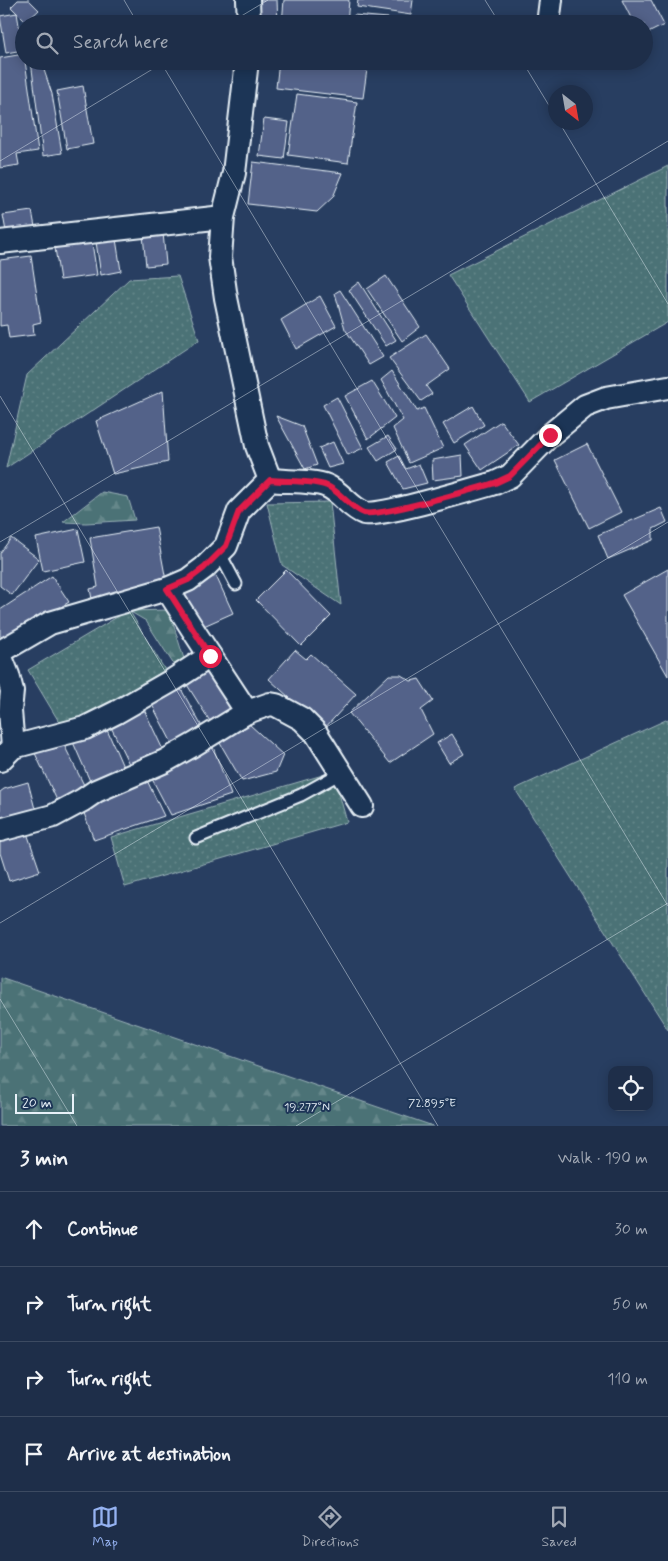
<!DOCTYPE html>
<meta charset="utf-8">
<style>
:root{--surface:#1e2e49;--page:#2b3a53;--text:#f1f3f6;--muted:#a1a8b4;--line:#3c4a61;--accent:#95b2f1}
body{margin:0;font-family:Mynerve,sans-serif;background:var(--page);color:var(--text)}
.controls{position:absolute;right:15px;bottom:15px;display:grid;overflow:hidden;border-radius:10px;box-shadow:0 2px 12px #0003}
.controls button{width:45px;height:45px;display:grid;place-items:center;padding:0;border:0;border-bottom:1px solid var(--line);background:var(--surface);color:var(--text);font:25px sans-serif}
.compass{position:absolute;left:548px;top:85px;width:45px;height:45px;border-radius:50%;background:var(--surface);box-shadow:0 2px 12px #0003;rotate:149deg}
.scale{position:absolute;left:15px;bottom:12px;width:59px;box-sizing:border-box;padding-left:5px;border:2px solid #e8f1f8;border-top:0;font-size:14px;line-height:18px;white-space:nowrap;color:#e8f1f8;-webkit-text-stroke:4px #1d3557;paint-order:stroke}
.stop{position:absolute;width:15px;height:15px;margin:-11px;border:4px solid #e11d48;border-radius:50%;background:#fff}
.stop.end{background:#e11d48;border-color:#fff;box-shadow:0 1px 5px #0008}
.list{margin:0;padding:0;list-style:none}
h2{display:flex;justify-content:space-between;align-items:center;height:65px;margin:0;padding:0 20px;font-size:21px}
h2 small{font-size:16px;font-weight:400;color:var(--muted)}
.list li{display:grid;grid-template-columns:32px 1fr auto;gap:15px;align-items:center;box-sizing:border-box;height:75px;padding:0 20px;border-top:1px solid var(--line)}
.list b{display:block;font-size:19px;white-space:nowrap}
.list em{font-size:16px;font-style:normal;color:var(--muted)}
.icon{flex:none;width:28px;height:28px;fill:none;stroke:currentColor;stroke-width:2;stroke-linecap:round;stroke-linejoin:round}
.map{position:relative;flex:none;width:668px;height:1126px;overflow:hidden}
.search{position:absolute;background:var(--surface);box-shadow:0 2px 12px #0003;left:15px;right:15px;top:15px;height:55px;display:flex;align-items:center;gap:12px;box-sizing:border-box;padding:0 18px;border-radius:28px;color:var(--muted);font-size:19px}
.sheet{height:365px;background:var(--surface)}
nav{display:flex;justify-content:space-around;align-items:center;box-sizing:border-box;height:70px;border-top:1px solid var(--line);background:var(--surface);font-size:14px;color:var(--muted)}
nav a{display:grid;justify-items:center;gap:2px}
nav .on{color:var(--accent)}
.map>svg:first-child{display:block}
.green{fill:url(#green-dots);stroke:#9ab2b7}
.forest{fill:url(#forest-firs);stroke:#9ab2b7}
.building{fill:#526289;stroke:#e8f1f8}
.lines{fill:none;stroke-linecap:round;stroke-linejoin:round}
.service-casing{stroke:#e8f1f8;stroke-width:15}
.minor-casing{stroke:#e8f1f8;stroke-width:26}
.service{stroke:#1d3557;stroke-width:11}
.minor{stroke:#1d3557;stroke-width:22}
.route{stroke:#e11d48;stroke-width:6}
.ticks{fill:none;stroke:#e8f1f8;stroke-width:1;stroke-opacity:0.45}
.ticks-label{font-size:12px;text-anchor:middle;fill:#e8f1f8;stroke:#1d3557;stroke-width:4;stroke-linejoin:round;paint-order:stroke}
</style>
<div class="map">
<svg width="668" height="1126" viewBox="0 0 668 1126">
<defs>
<pattern id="green-dots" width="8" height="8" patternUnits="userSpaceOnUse" patternTransform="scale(1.25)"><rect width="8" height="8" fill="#4b7276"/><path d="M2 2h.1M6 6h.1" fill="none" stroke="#65878a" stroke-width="1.8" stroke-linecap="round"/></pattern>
<pattern id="forest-firs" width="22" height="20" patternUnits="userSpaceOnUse" patternTransform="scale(1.25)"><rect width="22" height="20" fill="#4b7276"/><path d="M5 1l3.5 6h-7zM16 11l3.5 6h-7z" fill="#65878a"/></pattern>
</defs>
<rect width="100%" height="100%" fill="#283e61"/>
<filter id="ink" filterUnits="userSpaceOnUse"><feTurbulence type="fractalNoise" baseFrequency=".02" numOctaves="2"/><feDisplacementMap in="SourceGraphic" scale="10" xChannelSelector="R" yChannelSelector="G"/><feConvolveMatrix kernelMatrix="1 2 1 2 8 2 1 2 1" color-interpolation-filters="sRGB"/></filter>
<g filter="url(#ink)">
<!-- green -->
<g class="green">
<polygon points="668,166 668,322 530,402 448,275"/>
<polygon points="178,276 199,340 6,468 27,375 129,279"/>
<polygon points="330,502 341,605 282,565 267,503"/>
<polygon points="129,610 165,670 64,730 28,670"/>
<polygon points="668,719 668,1030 515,789"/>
<polygon points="333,772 347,822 125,887 111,837"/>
</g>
<!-- forest -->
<g class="forest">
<polygon points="102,492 128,497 135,520 86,523 63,522"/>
<polygon points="169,610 184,659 176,668 146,621 129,611"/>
<polygon points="0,977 433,1126 0,1126"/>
</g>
<!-- building -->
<g class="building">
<polygon points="18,0 29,0 39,10 26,22 11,7"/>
<polygon points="252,0 277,0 278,24 253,24"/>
<polygon points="284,0 349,0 347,24 282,24"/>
<polygon points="358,0 413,0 411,15 357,7"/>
<polygon points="622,0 651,0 664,25 644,35 644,24 634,24"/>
<polygon points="17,13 23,50 6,53 0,16"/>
<polygon points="354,15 388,18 387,24 353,24"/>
<polygon points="24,54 38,151 17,154 19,165 0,168 0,58"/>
<polygon points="31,61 41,61 52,94 62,153 43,156"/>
<polygon points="279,61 368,62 363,98 276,88"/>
<polygon points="83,86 93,144 67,149 57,91"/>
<polygon points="297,94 357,102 348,163 288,155"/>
<polygon points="264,119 289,122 284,159 259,156"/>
<polygon points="253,162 343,173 333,197 317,212 248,204"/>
<polygon points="32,211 36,232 7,237 3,215"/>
<polygon points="163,233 166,264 146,266 143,235"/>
<polygon points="116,239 121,271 101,275 96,242"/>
<polygon points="92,243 97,275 60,280 55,248"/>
<polygon points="31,256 41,322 33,324 34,335 9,338 7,325 0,326 0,260"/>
<polygon points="386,276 420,327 402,341 367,289"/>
<polygon points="359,282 396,340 386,346 349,290"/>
<polygon points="340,290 383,357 369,365 345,329 335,293"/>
<polygon points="320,296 336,326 296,349 281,320"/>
<polygon points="426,334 450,369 426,386 432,394 421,401 389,358"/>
<polygon points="392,371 417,411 424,408 443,448 409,463 393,428 403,420 381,380"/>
<polygon points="372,381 395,418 368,439 345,396"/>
<polygon points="163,391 168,462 113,474 96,421"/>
<polygon points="337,397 363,448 348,455 323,405"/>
<polygon points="473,406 484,425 454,443 443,424"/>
<polygon points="276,416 302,426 317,465 305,469"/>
<polygon points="501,421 519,445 482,470 465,445"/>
<polygon points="388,436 397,449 378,461 369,447"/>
<polygon points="333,442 343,464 328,468 319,448"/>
<polygon points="587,444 621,512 589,528 555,460"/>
<polygon points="462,455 463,476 433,480 432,460"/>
<polygon points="399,456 406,469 419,464 427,483 403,489 388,462"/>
<polygon points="661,508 667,522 653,529 653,540 608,559 598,535"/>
<polygon points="156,527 167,586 92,599 90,589 98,587 90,538"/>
<polygon points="78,529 85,562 43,571 36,538"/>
<polygon points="11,538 39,559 12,595 0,586 0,553"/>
<polygon points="668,569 668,676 622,595"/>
<polygon points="286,570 331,616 301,646 256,600"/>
<polygon points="52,576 69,602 4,642 0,635 0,610"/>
<polygon points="216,576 233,613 197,629 180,593"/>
<polygon points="295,650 306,659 311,654 356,694 324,729 269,679"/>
<polygon points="204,667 235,713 213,726 184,680"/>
<polygon points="389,675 401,675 411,681 419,679 433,701 421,710 433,734 390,763 349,713"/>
<polygon points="177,682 205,732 175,749 149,699"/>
<polygon points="141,703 165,754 131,768 108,721"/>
<polygon points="104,723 124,769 90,781 72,740"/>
<polygon points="249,724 283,755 276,772 242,781 217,738"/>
<polygon points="452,734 464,754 449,763 437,743"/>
<polygon points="62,741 88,793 61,809 34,751"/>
<polygon points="213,747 231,795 171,815 151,777"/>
<polygon points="144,774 164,816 94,840 82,808"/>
<polygon points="28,782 35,809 0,818 0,792 4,789"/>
<polygon points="25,827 40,871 9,881 0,853 0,835"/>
</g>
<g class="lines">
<!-- service casing -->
<g class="service-casing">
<g id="service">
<polyline points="219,552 236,584"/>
<polyline points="196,838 301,795 341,773"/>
</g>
</g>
<!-- minor casing -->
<g class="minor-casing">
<g id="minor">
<polyline points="248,0 249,24"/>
<polyline points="548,24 551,0"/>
<polyline points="247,61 234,173 223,217 220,257 226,298 257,446 270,480"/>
<polyline points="0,242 223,217"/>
<polyline points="167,589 197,636 247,712 270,704 276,705 302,719 316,733 362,806"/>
<path d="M0 652 50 623 167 589 188 580 204 568 226 546 239 511 270 480C287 482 312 480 327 486 341 492 350 508 364 513 379 517 474 489 495 483L510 476 550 435 585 406 606 398 668 387"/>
<polyline points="0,655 8,675 12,691 10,711 13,747"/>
<polyline points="0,760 13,747 85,728 117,712 173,680 210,656"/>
<polyline points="0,830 53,816 83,800 96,791 165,761 195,744 247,712"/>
</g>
</g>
<!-- service -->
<use href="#service" class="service"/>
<!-- minor -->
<use href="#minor" class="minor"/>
</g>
</g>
<g class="lines" filter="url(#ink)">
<!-- route -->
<path class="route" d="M210 656 167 589 188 580 204 568 226 546 239 511 270 480C287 482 312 480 327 486 341 492 350 508 364 513 379 517 474 489 495 483L510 476 550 435"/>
</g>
<!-- ticks -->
<path class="ticks" d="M124 0 138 24M485 0 500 24M228 24 268 0M160 61 668 906M522 61 556 117M559 122 668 304M0 161 166 61M0 396 438 1126M0 542 668 141M0 923 668 522M0 999 77 1126M296 1126 668 903"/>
<g class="ticks-label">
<text x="432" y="1107">72.895°E</text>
<text x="307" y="1111">19.277°N</text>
</g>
</svg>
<div class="controls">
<button><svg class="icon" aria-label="locate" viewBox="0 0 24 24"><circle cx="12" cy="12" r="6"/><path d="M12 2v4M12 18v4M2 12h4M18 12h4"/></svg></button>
</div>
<svg class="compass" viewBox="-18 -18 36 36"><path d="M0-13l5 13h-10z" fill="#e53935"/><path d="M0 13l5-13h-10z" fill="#a1a8b4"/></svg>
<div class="scale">20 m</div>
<div class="stop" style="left:210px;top:656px"></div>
<div class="stop end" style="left:550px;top:435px"></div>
<div class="search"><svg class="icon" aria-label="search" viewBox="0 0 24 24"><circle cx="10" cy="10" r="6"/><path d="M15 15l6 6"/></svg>Search here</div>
</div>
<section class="sheet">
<h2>3 min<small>Walk · 190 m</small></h2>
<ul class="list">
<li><svg class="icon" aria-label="ahead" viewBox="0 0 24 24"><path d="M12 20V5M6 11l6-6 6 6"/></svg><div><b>Continue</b></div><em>30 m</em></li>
<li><svg class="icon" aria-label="right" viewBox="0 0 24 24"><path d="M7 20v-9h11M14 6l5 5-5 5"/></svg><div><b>Turn right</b></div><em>50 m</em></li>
<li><svg class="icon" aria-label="right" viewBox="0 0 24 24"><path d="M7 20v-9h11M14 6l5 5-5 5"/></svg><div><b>Turn right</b></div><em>110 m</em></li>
<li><svg class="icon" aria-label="arrive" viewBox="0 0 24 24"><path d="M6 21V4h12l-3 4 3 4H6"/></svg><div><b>Arrive at destination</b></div></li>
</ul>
</section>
<nav>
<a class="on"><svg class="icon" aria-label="map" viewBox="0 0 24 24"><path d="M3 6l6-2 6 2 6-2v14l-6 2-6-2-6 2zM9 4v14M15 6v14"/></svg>Map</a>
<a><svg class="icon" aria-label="directions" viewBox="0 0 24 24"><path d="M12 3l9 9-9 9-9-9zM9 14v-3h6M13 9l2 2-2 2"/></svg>Directions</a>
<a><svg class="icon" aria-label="saved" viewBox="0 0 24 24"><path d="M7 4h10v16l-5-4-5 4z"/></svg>Saved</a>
</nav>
